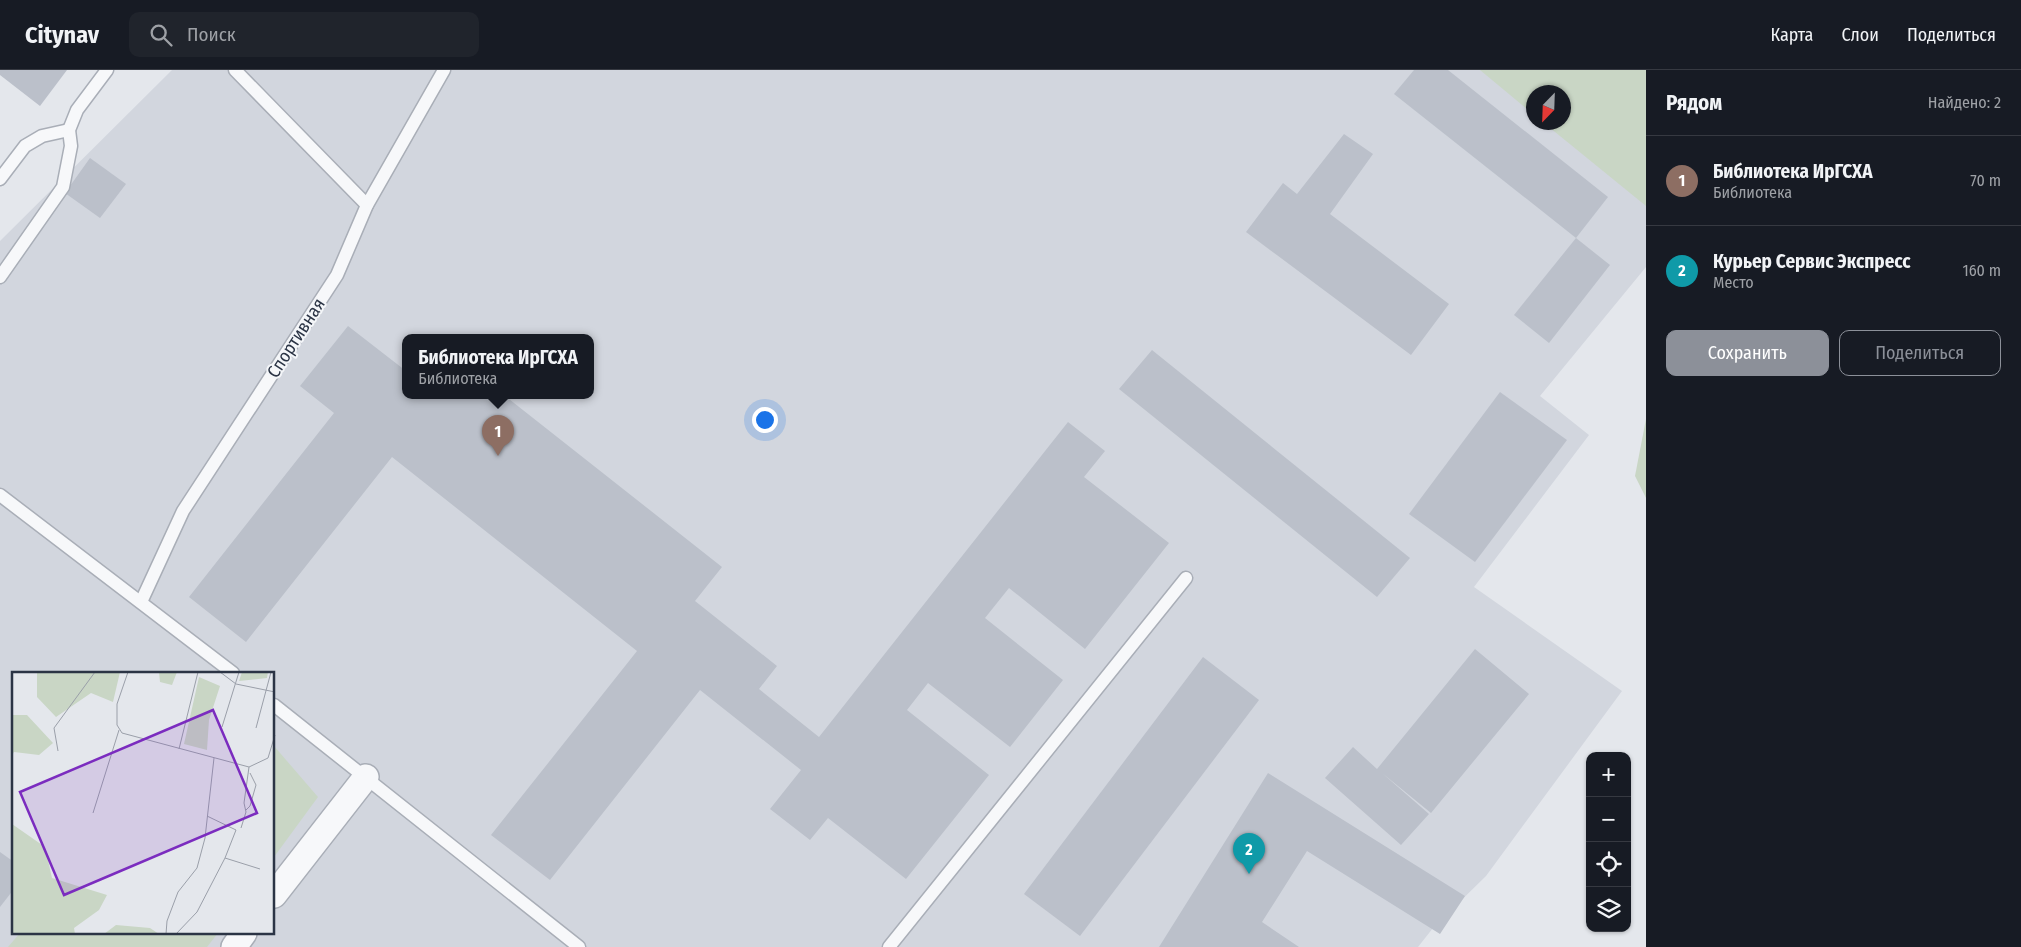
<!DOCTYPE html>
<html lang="ru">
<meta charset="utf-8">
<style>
:root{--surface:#171b24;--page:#20242c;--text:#f1f3f6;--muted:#9ea1a6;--line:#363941;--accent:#8c9099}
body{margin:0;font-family:"Fira Sans Condensed",sans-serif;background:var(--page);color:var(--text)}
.controls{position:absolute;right:15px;bottom:15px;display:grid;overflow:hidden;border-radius:10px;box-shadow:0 1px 4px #0004}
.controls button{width:45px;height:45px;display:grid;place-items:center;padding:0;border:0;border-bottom:1px solid var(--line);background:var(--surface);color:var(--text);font:25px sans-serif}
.compass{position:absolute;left:1526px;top:15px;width:45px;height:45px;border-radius:50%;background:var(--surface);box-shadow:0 1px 4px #0004;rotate:203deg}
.you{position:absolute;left:764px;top:349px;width:18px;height:18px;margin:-12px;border:4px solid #fff;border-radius:50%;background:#1a73e8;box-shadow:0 0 0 8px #1a73e833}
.badge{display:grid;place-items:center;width:32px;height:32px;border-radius:50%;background:var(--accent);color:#fff;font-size:16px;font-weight:700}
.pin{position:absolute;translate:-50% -41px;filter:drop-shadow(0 1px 2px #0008)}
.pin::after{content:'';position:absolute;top:26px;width:18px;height:15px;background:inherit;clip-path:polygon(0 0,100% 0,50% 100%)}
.popup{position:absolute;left:402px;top:264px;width:192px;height:65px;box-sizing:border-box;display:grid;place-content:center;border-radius:10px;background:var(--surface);filter:drop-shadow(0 1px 4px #0005);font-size:16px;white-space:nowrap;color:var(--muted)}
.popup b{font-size:19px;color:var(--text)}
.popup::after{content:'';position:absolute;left:50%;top:100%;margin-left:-10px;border:10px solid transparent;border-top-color:var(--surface)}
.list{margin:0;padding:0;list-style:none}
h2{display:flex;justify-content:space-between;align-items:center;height:65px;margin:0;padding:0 20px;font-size:21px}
h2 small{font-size:16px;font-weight:400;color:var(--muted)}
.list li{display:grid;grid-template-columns:32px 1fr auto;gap:15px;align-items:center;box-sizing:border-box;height:90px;padding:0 20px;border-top:1px solid var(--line)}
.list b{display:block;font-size:19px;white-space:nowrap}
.list p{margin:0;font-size:16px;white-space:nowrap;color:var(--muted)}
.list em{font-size:16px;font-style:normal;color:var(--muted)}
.actions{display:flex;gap:10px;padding:15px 20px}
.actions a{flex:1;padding:11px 0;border:1px solid var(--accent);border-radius:10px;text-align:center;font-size:18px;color:var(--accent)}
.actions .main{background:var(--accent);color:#fff}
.icon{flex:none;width:28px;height:28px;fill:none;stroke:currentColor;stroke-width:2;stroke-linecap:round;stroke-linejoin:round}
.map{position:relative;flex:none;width:1646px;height:877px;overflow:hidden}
header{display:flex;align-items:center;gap:30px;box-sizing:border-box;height:70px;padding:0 25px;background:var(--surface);border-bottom:1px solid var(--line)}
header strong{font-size:24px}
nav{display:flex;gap:28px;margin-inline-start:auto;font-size:18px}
.search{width:350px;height:45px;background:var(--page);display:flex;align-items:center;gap:12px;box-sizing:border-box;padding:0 18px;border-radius:10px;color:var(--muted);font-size:19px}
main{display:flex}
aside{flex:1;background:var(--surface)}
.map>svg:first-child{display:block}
.built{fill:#d2d6de;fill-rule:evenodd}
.green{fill:#c9d6c5}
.building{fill:#bbc0ca}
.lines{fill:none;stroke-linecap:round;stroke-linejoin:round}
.lane-casing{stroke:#a9aeb7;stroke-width:15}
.street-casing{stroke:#a9aeb7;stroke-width:28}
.lane{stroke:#f7f8fa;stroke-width:12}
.street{stroke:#f7f8fa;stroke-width:25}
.labels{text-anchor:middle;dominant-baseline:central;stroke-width:4;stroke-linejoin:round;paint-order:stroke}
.street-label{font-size:18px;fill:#2b3445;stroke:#f4f6f9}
.inset-road{fill:none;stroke:#9a9fa9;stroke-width:1}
.view{fill:#7b2cbf;fill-opacity:0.15;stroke:#7b2cbf;stroke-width:2.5}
.inset-edge{fill:none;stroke:#2b3445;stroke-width:2.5}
</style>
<header>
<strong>Citynav</strong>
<div class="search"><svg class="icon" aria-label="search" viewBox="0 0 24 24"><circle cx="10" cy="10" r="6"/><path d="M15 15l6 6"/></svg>Поиск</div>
<nav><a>Карта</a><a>Слои</a><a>Поделиться</a></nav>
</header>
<main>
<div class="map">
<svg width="1646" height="877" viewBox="0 0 1646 877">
<rect width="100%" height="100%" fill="#e4e7ec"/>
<!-- built -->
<path class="built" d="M172 0H1492L1533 35 1534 52 1555 53 1646 128V197L1540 326 1589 365 1474 517 1622 621 1486 806 1433 858 1418 877H0V171ZM406 267H590V325H406ZM14 603H274V863H14Z"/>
<!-- green -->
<g class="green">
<polygon points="1480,0 1646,0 1646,136 1544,53 1564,52 1564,22 1534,22 1533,44"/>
<polygon points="1646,349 1646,428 1635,406"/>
<polygon points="274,676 318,727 274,787"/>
<polygon points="20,863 218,863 207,877 8,877"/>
</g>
<!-- building -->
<g class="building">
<polygon points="0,0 67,0 40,36 0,5"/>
<polygon points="1414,0 1448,0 1608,127 1576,168 1394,24"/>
<polygon points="1344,64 1373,84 1330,144 1449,234 1411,285 1246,162 1283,113 1297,124"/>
<polygon points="90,88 126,114 100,148 65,123"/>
<polygon points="1576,168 1610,195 1549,273 1514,245"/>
<polygon points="348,256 406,301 406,325 504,325 722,497 695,531 777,596 759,619 819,667 1068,352 1105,381 1084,407 1169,473 1085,579 1009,518 985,548 1063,610 1010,677 928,613 907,640 989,705 906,809 828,748 810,770 770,739 801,700 700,620 550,810 491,765 637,581 392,387 246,572 189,527 334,343 300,316"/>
<polygon points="1152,280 1410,488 1377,527 1119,319"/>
<polygon points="1500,322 1567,370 1475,492 1409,444"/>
<polygon points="1475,579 1529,624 1431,743 1382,703 1429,744 1401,775 1325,708 1353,677 1377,699"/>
<polygon points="1203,587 1259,630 1080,866 1024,824"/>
<polygon points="1268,703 1465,826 1440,864 1307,781 1262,852 1299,877 1159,877"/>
<polygon points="0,782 14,792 14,819 0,837"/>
</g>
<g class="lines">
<!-- lane casing -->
<g class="lane-casing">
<g id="lane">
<polyline points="235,0 367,135"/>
<polyline points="0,109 25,76 42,66 69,60"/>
<polyline points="0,207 63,117 71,76 69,60 77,40 107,0"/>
<polyline points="0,425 233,603"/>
<polyline points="141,532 183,441 337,205 367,135 444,0"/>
<polyline points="274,635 579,877"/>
<polyline points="889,877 1186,508"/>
</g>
</g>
<!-- street casing -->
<g class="street-casing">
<g id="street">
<polyline points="274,825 366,707"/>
<polyline points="234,877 244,863"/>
</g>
</g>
<!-- lane -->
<use href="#lane" class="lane"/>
<!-- street -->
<use href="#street" class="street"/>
</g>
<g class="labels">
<!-- street labels -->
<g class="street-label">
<text transform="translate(296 268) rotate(-57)">Спортивная</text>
</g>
</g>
<!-- overview -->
<g transform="translate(12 602)">
<rect width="262" height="262" fill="#e4e7ec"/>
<path d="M25 0H108L101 30 79 21 44 45 25 25ZM147 0H165L160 13 148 10ZM230 0H256L255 6 227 9ZM187 5 208 14 197 48 195 78 172 72ZM0 43H15L41 71 27 83 2 80 0 83ZM0 152 33 175 40 206 95 223 87 238 62 256 63 262H0ZM104 253 138 256 147 262H92Z" fill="#c9d6c5"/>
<path class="inset-road" d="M116 0 105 32V53L110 61 237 95M208 0 224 12 263 20M210 55 227 0M244 56 259 0M167 77 186 0M46 79 42 56 83 0M237 95 256 86 263 63M234 138 238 134 244 113 238 101M81 141 107 58M195 144 224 158 213 186M229 156 234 140 232 131 237 95M154 262 155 249 166 220 185 196 193 166 202 86M164 262 185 240 213 186 248 197"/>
<path class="view" d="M201 38 245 141 52 223 8 120Z"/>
<rect width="262" height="262" class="inset-edge"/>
</g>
</svg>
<div class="controls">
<button>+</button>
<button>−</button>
<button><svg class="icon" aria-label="locate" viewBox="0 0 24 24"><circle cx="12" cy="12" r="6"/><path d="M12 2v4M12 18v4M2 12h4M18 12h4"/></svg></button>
<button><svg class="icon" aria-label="layers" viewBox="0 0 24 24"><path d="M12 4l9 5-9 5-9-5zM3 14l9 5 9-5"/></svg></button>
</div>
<svg class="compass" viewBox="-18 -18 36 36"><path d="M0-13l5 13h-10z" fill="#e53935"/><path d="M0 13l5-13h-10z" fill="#9ea1a6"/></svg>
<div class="you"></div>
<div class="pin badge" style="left:498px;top:386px;background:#8d6e63">1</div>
<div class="popup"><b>Библиотека ИрГСХА</b>Библиотека</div>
<div class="pin badge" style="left:1249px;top:804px;background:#0f9aa8">2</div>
</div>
<aside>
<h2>Рядом<small>Найдено: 2</small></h2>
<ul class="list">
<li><span class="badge" style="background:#8d6e63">1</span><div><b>Библиотека ИрГСХА</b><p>Библиотека</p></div><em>70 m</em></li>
<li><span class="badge" style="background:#0f9aa8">2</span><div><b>Курьер Сервис Экспресс</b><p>Место</p></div><em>160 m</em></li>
</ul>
<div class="actions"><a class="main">Сохранить</a><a>Поделиться</a></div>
</aside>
</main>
